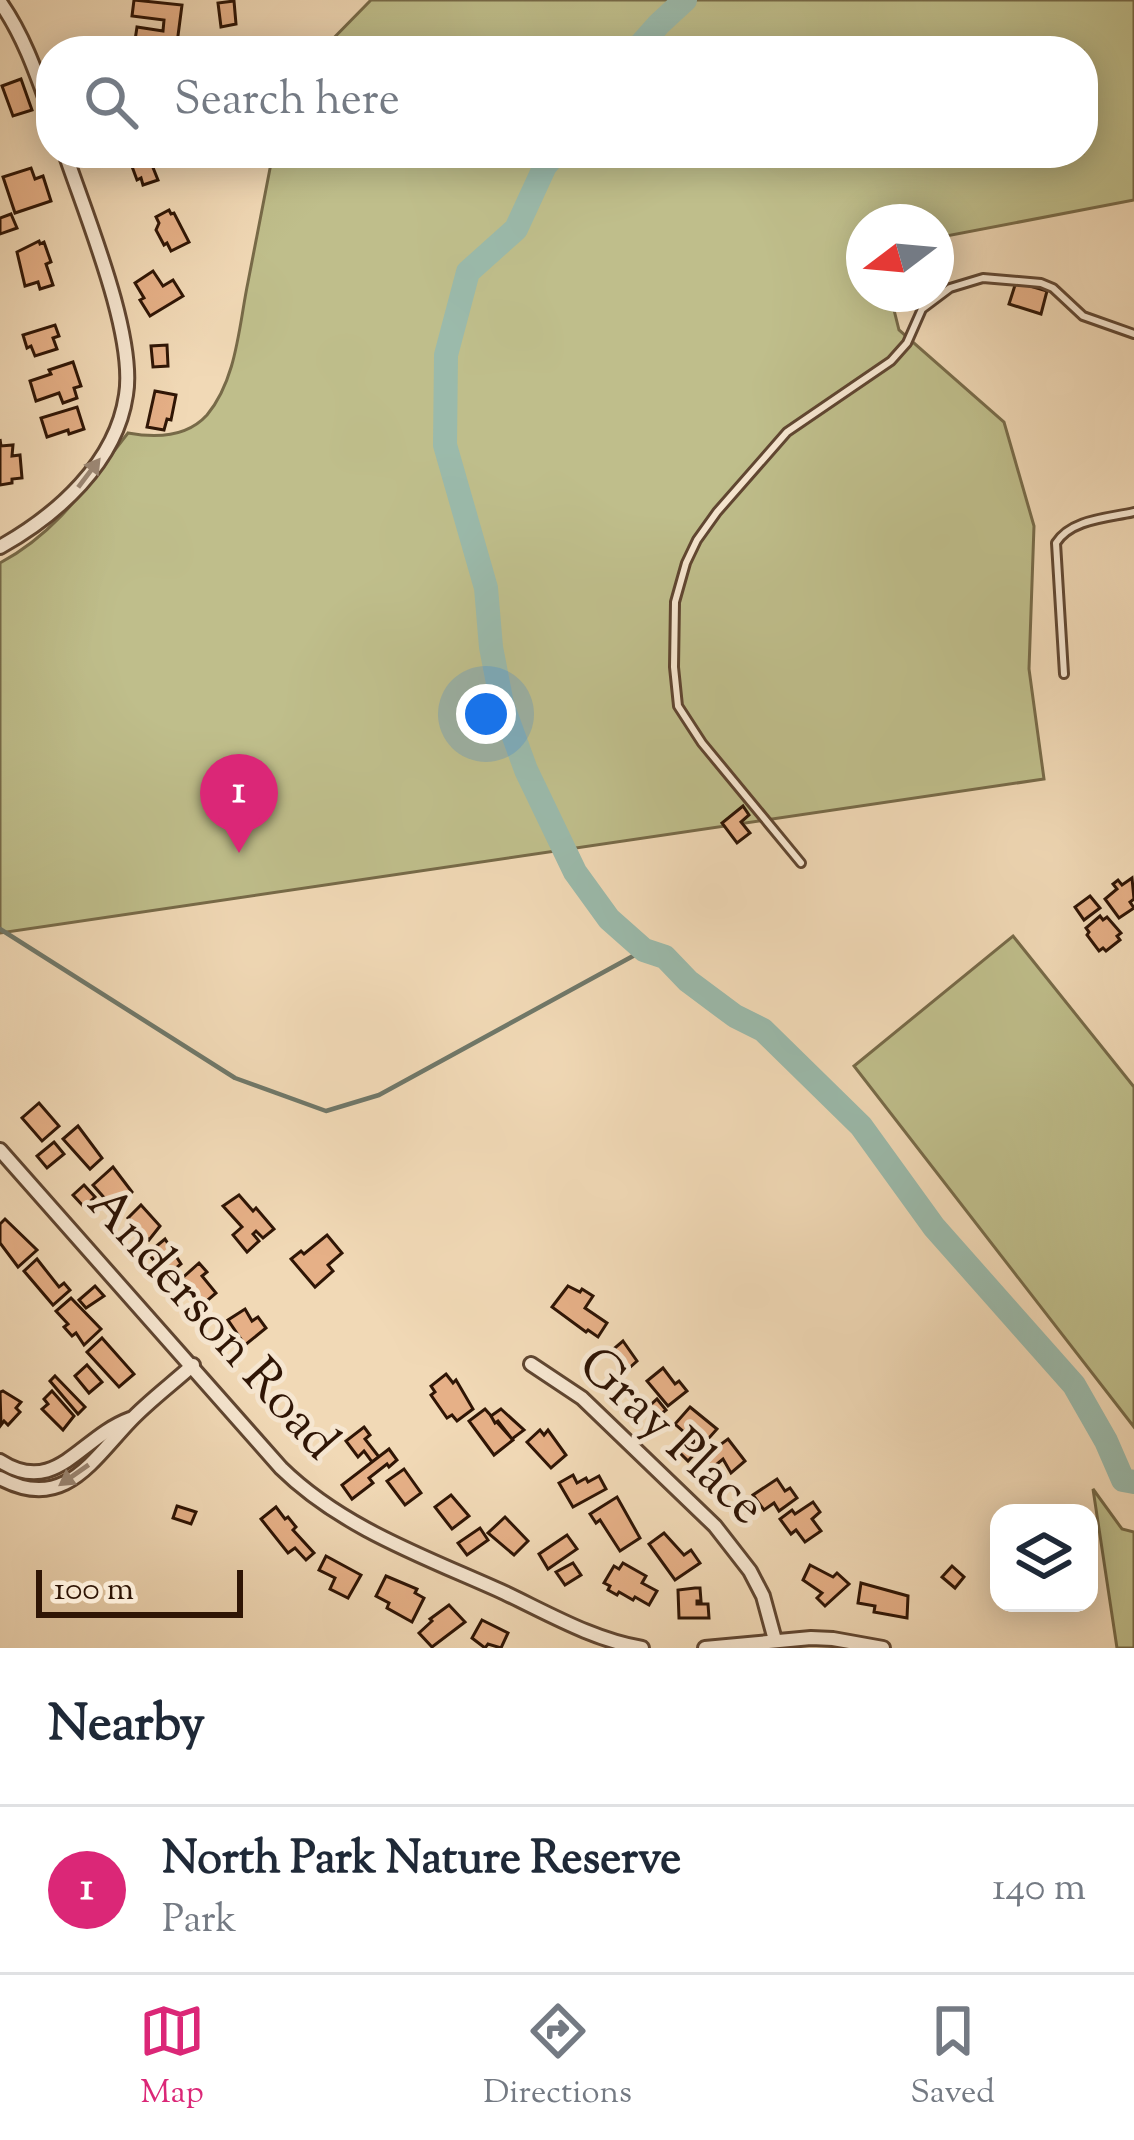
<!DOCTYPE html>
<style>
:root{--surface:#fff;--page:#f6f6f7;--text:#1f2937;--muted:#747a83;--line:#e0e1e3;--accent:#db2777}
body{margin:0;font-family:"Sorts Mill Goudy",serif;background:var(--page);color:var(--text)}
.controls{position:absolute;right:36px;bottom:36px;display:grid;overflow:hidden;border-radius:24px;box-shadow:0 6px 30px #0003}
.controls button{width:108px;height:108px;display:grid;place-items:center;padding:0;border:0;border-bottom:3px solid var(--line);background:var(--surface);color:var(--text);font:60px sans-serif}
.compass{position:absolute;left:846px;top:204px;width:108px;height:108px;border-radius:50%;background:var(--surface);box-shadow:0 6px 30px #0003;rotate:254deg}
.scale{position:absolute;left:36px;bottom:30px;width:207px;box-sizing:border-box;padding-left:12px;border:6px solid #2f1505;border-top:0;font-size:33px;line-height:42px;white-space:nowrap;color:#2f1505;-webkit-text-stroke:9px #f6e6d0;paint-order:stroke}
.you{position:absolute;left:486px;top:714px;width:42px;height:42px;margin:-30px;border:9px solid #fff;border-radius:50%;background:#1a73e8;box-shadow:0 0 0 18px #1a73e833}
.badge{display:grid;place-items:center;width:78px;height:78px;border-radius:50%;background:var(--accent);color:#fff;font-size:39px;font-weight:700}
.pin{position:absolute;translate:-50% -99px;filter:drop-shadow(0 3px 6px #0008)}
.pin::after{content:'';position:absolute;top:63px;width:42px;height:36px;background:inherit;clip-path:polygon(0 0,100% 0,50% 100%)}
.list{margin:0;padding:0;list-style:none}
h2{display:flex;justify-content:space-between;align-items:center;height:156px;margin:0;padding:0 48px;font-size:51px}
h2 small{font-size:39px;font-weight:400;color:var(--muted)}
.list li{display:grid;grid-template-columns:78px 1fr auto;gap:36px;align-items:center;box-sizing:border-box;height:168px;padding:0 48px;border-top:3px solid var(--line)}
.list b{display:block;font-size:45px;white-space:nowrap}
.list p{margin:0;font-size:39px;white-space:nowrap;color:var(--muted)}
.list em{font-size:39px;font-style:normal;color:var(--muted)}
.icon{flex:none;width:66px;height:66px;fill:none;stroke:currentColor;stroke-width:2;stroke-linecap:round;stroke-linejoin:round}
.map{position:relative;flex:none;width:1134px;height:1648px;overflow:hidden}
.search{position:absolute;background:var(--surface);box-shadow:0 6px 30px #0003;left:36px;right:36px;top:36px;height:132px;display:flex;align-items:center;gap:30px;box-sizing:border-box;padding:0 42px;border-radius:48px;color:var(--muted);font-size:45px}
.sheet{height:324px;background:var(--surface)}
nav{display:flex;justify-content:space-around;align-items:center;box-sizing:border-box;height:168px;border-top:3px solid var(--line);background:var(--surface);font-size:33px;color:var(--muted)}
nav a{display:grid;justify-items:center;gap:6px}
nav .on{color:var(--accent)}
.map>svg:first-child{display:block}
.green{fill:#bfbe8b;stroke:#776a48;stroke-width:3}
.lines{fill:none;stroke-linecap:round;stroke-linejoin:round}
.stream{stroke:#707869;stroke-width:4.5}
.river{stroke:#9bbaab;stroke-width:24}
.building{fill:#e6b087;stroke:#2f1505;stroke-width:3}
.service-casing{stroke:#604631;stroke-width:12}
.minor-casing{stroke:#604631;stroke-width:18}
.service{stroke:#f6e6d0;stroke-width:6}
.minor{stroke:#f6e6d0;stroke-width:12}
.oneway{fill:#9c8875}
.labels{text-anchor:middle;dominant-baseline:central;stroke-width:10;stroke-linejoin:round;paint-order:stroke}
.street-label{font-size:51px;fill:#2f1505;stroke:#f6e6d0}
</style>
<div class="map">
<svg width="1134" height="1648" viewBox="0 0 1134 1648">
<rect width="100%" height="100%" fill="#f1d9b6"/>
<filter id="stains"><feTurbulence type="fractalNoise" baseFrequency=".00167" numOctaves="4"/><feColorMatrix values="0 0 0 0 .2 0 0 0 0 .09 0 0 0 0 .02 0 0 0 .5 -.17"/></filter>
<radialGradient id="worn" r=".72"><stop offset=".6" stop-color="#630" stop-opacity="0"/><stop offset="1" stop-color="#630" stop-opacity=".3"/></radialGradient>
<!-- green -->
<g class="green">
<path d="M371 0H1134V200L936 238V222H864V294H890L899 330 1004 422 1034 526 1029 669 1044 779 0 933V563C58 532 88 484 128 433 155 438 187 437 207 415 237 379 239 325 248 282 256 239 265 196 273 153H1083V51H321Z"/>
<polygon points="1013,936 1134,1087 1134,1427 854,1066"/>
<polygon points="1093,1489 1122,1529 1134,1532 1134,1648 1117,1648"/>
</g>
<g class="lines">
<!-- stream -->
<polyline class="stream" points="0,929 235,1078 326,1111 379,1095 644,950"/>
<!-- river -->
<g class="river">
<polyline points="635,51 659,24 685,0"/>
<polyline points="556,153 545,166 516,229 468,272 446,355 445,445 486,588 491,647 502,704 526,770 575,872 609,919 644,950 665,957 688,981 735,1016 763,1030 861,1126 934,1227 1074,1385 1106,1441 1123,1480 1134,1482"/>
</g>
</g>
<!-- building -->
<g class="building">
<polygon points="134,0 182,5 176,51 134,47 137,27 163,31 164,20 132,16"/>
<polygon points="234,1 236,24 221,27 218,3"/>
<polygon points="21,79 32,110 13,116 2,86"/>
<polygon points="127,153 153,153 155,158 150,160 158,180 143,185 141,178 137,180"/>
<polygon points="31,168 35,179 43,176 51,201 15,213 3,177"/>
<polygon points="169,210 171,214 174,213 189,242 171,251 167,243 164,245 156,230 159,223 156,217"/>
<polygon points="11,214 17,228 0,234 0,218"/>
<polygon points="39,241 40,244 44,242 51,262 46,264 53,285 40,289 38,282 25,286 17,252"/>
<polygon points="153,271 163,286 173,280 183,296 150,316 140,300 144,298 135,283"/>
<polygon points="1016,282 1047,291 1041,314 1009,304"/>
<polygon points="55,325 59,336 53,338 57,349 35,356 31,346 27,348 23,335"/>
<polygon points="167,345 168,366 153,367 151,346"/>
<polygon points="73,362 81,386 74,388 77,398 63,403 59,393 36,401 30,381 51,374 49,370"/>
<polygon points="155,391 176,395 171,420 167,419 164,430 147,427"/>
<polygon points="77,407 84,429 69,434 68,430 47,437 41,418"/>
<polygon points="0,439 1,446 13,445 12,456 20,455 22,478 12,479 12,483 0,485"/>
<polygon points="743,806 749,815 741,822 750,833 737,843 722,823"/>
<polygon points="1132,878 1134,899 1130,902 1134,908 1119,918 1105,899 1117,889 1113,884 1118,880 1122,885"/>
<polygon points="1090,896 1100,908 1084,920 1075,907"/>
<polygon points="1100,916 1103,920 1107,917 1121,933 1117,936 1120,940 1106,951 1103,948 1099,951 1087,935 1089,932 1086,928"/>
<polygon points="39,1103 59,1126 42,1141 22,1118"/>
<polygon points="78,1126 102,1158 90,1169 63,1139"/>
<polygon points="54,1142 64,1154 47,1168 37,1156"/>
<polygon points="113,1167 132,1192 115,1210 93,1185"/>
<polygon points="84,1185 95,1197 84,1207 73,1195"/>
<polygon points="239,1195 253,1211 256,1208 274,1229 263,1238 256,1231 253,1234 259,1241 247,1252 233,1235 242,1227 223,1206"/>
<polygon points="141,1205 160,1226 149,1240 128,1218"/>
<polygon points="5,1219 37,1250 18,1267 0,1243 0,1224"/>
<polygon points="327,1235 342,1253 328,1265 333,1271 315,1287 291,1259 301,1251 304,1254"/>
<polygon points="165,1239 181,1264 166,1276 148,1253"/>
<polygon points="37,1259 59,1287 64,1283 70,1290 53,1305 24,1271"/>
<polygon points="199,1263 207,1272 202,1276 216,1293 201,1306 179,1281"/>
<polygon points="95,1286 104,1296 86,1308 79,1300"/>
<polygon points="568,1286 580,1292 582,1289 593,1296 585,1308 607,1323 598,1337 588,1330 586,1332 552,1307"/>
<polygon points="71,1298 101,1329 84,1345 76,1333 72,1336 64,1327 68,1324 56,1311"/>
<polygon points="245,1309 252,1321 258,1317 266,1328 245,1345 228,1320"/>
<polygon points="102,1338 134,1374 119,1387 87,1352"/>
<polygon points="623,1341 637,1361 627,1370 610,1352"/>
<polygon points="87,1365 102,1382 89,1393 75,1376"/>
<polygon points="663,1368 675,1384 679,1381 687,1391 668,1406 647,1381"/>
<polygon points="446,1374 453,1383 456,1380 473,1409 457,1421 452,1415 447,1418 431,1395 435,1392 431,1386"/>
<polygon points="55,1376 85,1407 78,1414 50,1381"/>
<polygon points="3,1391 21,1402 16,1408 20,1412 8,1425 4,1421 1,1425 0,1392"/>
<polygon points="52,1391 74,1416 63,1430 42,1409 48,1404 44,1399"/>
<polygon points="657,1399 666,1410 654,1420 645,1410"/>
<polygon points="690,1407 717,1429 701,1447 675,1424"/>
<polygon points="485,1409 513,1440 494,1455 469,1421"/>
<polygon points="501,1409 524,1430 512,1439 498,1421 495,1423 491,1416"/>
<polygon points="364,1427 370,1435 365,1439 379,1457 372,1462 364,1451 358,1457 346,1441"/>
<polygon points="540,1430 544,1435 548,1430 566,1455 551,1468 527,1442"/>
<polygon points="687,1439 699,1449 688,1461 677,1450"/>
<polygon points="728,1439 745,1461 731,1473 723,1459 711,1469 702,1458"/>
<polygon points="389,1449 397,1460 389,1467 387,1464 369,1478 373,1483 352,1499 342,1485"/>
<polygon points="404,1469 421,1493 405,1505 387,1481"/>
<polygon points="573,1475 577,1483 586,1478 588,1482 599,1476 606,1489 573,1507 559,1483"/>
<polygon points="777,1479 785,1491 790,1488 797,1498 779,1511 774,1503 764,1510 753,1495"/>
<polygon points="451,1495 469,1516 452,1529 435,1507"/>
<polygon points="617,1497 640,1538 620,1551 600,1520 596,1523 590,1514"/>
<polygon points="813,1502 820,1512 812,1519 821,1531 805,1542 796,1530 791,1534 780,1519 792,1510 795,1514"/>
<polygon points="177,1506 196,1512 191,1524 173,1518"/>
<polygon points="276,1507 285,1519 288,1517 296,1527 293,1530 314,1553 306,1560 295,1548 288,1553 261,1519"/>
<polygon points="505,1517 528,1541 514,1555 488,1533"/>
<polygon points="480,1528 488,1540 467,1555 458,1543"/>
<polygon points="664,1533 684,1555 691,1550 700,1563 675,1580 649,1544"/>
<polygon points="567,1535 577,1549 548,1569 539,1554"/>
<polygon points="326,1556 361,1575 348,1598 330,1589 335,1578 319,1570"/>
<polygon points="573,1563 581,1575 565,1585 556,1572"/>
<polygon points="623,1563 646,1576 642,1583 657,1591 649,1605 635,1597 633,1600 619,1592 617,1595 608,1590 610,1586 604,1583 614,1566 619,1569"/>
<polygon points="810,1565 833,1577 837,1573 849,1584 825,1606 817,1598 822,1593 803,1580"/>
<polygon points="952,1566 964,1577 955,1588 942,1577"/>
<polygon points="386,1576 417,1589 415,1593 424,1598 412,1622 387,1608 389,1603 376,1596"/>
<polygon points="861,1583 908,1596 907,1618 874,1612 875,1606 858,1603"/>
<polygon points="695,1588 700,1588 701,1601 697,1601 697,1604 708,1604 709,1618 679,1618 678,1590"/>
<polygon points="449,1605 465,1622 432,1647 419,1633 432,1621 430,1619"/>
<polygon points="482,1620 508,1633 501,1648 488,1644 485,1648 472,1638"/>
</g>
<g class="lines">
<!-- service casing -->
<g class="service-casing">
<g id="service">
<path d="M1064 674 1056 543C1071 519 1108 518 1134 512"/>
<polyline points="801,863 702,743 678,706 674,667 675,602 686,563 697,540 717,512 787,432 891,361 907,343 922,309 950,288 983,278 1041,283 1053,288 1083,316 1134,334"/>
</g>
</g>
<!-- minor casing -->
<g class="minor-casing">
<g id="minor">
<path d="M0 2C24 36 37 75 51 114"/>
<path d="M0 547C57 515 116 463 126 395 136 335 85 213 65 153"/>
<path d="M0 1150 281 1468C343 1529 428 1558 505 1593 549 1614 594 1640 642 1648"/>
<polyline points="531,1364 582,1398 715,1526 750,1571 763,1596 775,1640"/>
<path d="M0 1461C56 1497 79 1438 130 1419"/>
<path d="M0 1478C63 1512 91 1462 130 1421 149 1401 172 1384 193 1365"/>
<polyline points="705,1648 811,1638 833,1639 883,1648"/>
</g>
</g>
<!-- service -->
<use href="#service" class="service"/>
<!-- minor -->
<use href="#minor" class="minor"/>
</g>
<!-- one-way arrows -->
<defs><path id="oneway-solid" d="M-6-.8H1V-3.2L6.5 0L1 3.2V.8H-6Z" transform="scale(3)"/></defs>
<g class="oneway">
<use href="#oneway-solid" transform="translate(89 473) rotate(-53)"/>
<use href="#oneway-solid" transform="translate(74 1475) rotate(145)"/>
</g>
<g class="labels">
<!-- street labels -->
<g class="street-label">
<text transform="translate(211 1325) rotate(48)">Anderson Road</text>
<text transform="translate(670 1438) rotate(43)">Gray Place</text>
</g>
</g>
<rect width="100%" height="100%" filter="url(#stains)"/>
<rect width="100%" height="100%" fill="url(#worn)"/>
</svg>
<div class="controls">
<button><svg class="icon" aria-label="layers" viewBox="0 0 24 24"><path d="M12 4l9 5-9 5-9-5zM3 14l9 5 9-5"/></svg></button>
</div>
<svg class="compass" viewBox="-18 -18 36 36"><path d="M0-13l5 13h-10z" fill="#e53935"/><path d="M0 13l5-13h-10z" fill="#747a83"/></svg>
<div class="scale">100 m</div>
<div class="you"></div>
<div class="pin badge" style="left:239px;top:853px">1</div>
<div class="search"><svg class="icon" aria-label="search" viewBox="0 0 24 24"><circle cx="10" cy="10" r="6"/><path d="M15 15l6 6"/></svg>Search here</div>
</div>
<section class="sheet">
<h2>Nearby<small></small></h2>
<ul class="list">
<li><span class="badge">1</span><div><b>North Park Nature Reserve</b><p>Park</p></div><em>140 m</em></li>
</ul>
</section>
<nav>
<a class="on"><svg class="icon" aria-label="map" viewBox="0 0 24 24"><path d="M3 6l6-2 6 2 6-2v14l-6 2-6-2-6 2zM9 4v14M15 6v14"/></svg>Map</a>
<a><svg class="icon" aria-label="directions" viewBox="0 0 24 24"><path d="M12 3l9 9-9 9-9-9zM9 14v-3h6M13 9l2 2-2 2"/></svg>Directions</a>
<a><svg class="icon" aria-label="saved" viewBox="0 0 24 24"><path d="M7 4h10v16l-5-4-5 4z"/></svg>Saved</a>
</nav>
